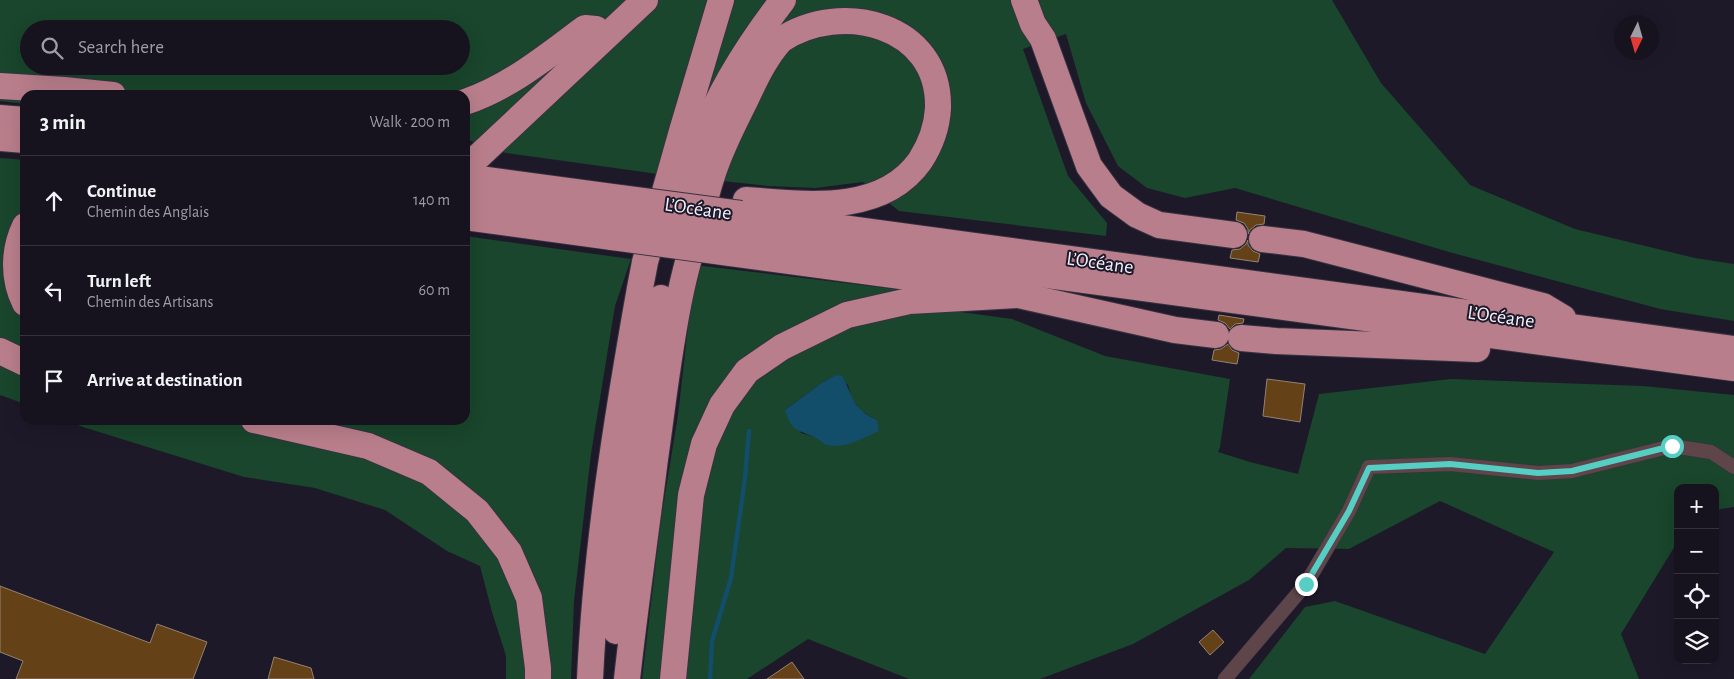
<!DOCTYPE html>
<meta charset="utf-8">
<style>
:root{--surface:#16131f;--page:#1f1c28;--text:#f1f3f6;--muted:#9e9ea4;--line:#35323d}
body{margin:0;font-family:"Alegreya Sans",sans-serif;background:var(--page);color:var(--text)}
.controls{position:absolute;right:15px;bottom:15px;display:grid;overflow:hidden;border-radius:10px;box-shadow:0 5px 20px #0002}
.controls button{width:45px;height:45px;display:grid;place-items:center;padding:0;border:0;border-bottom:1px solid var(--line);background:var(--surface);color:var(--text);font:25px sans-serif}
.compass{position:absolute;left:1614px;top:15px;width:45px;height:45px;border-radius:50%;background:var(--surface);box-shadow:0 5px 20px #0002;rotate:185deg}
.stop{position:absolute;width:15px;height:15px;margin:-11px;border:4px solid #56cec4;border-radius:50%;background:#fff}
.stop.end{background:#56cec4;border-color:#fff;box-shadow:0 1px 5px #0008}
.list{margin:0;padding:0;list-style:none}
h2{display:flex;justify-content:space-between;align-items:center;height:65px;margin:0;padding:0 20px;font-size:21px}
h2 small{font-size:16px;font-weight:400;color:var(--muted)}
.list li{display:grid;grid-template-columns:32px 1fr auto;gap:15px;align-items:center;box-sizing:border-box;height:90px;padding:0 20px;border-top:1px solid var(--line)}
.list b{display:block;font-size:19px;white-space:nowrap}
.list p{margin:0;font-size:16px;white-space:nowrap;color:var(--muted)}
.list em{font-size:16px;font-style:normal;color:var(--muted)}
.icon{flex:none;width:28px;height:28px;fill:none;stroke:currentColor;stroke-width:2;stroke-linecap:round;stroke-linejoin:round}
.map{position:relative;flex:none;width:1734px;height:679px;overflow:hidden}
.search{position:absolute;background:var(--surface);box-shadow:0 5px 20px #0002;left:20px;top:20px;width:450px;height:55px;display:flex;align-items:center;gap:12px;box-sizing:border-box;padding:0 18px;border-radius:28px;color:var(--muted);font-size:19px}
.panel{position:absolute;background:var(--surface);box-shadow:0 5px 20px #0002;left:20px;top:90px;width:450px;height:335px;border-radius:15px}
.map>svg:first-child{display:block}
.green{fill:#19462c;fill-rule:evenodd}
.water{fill:#124d69}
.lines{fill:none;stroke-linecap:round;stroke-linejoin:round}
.stream{stroke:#124d69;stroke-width:4.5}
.building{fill:#654118;stroke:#948372}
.minor-casing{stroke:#373342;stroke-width:15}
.motorway-casing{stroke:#373342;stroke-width:28}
.minor{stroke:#5d454a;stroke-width:14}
.motorway{stroke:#b97e8b;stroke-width:26}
.motorway-bridge-casing{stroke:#373342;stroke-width:28;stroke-linecap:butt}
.motorway-bridge{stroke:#b97e8b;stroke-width:26}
.route{stroke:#56cec4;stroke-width:6}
.labels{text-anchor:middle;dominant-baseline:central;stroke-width:4;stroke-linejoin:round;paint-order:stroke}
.street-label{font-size:20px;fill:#f2f0fc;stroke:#1d1929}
</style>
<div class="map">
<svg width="1734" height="679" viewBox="0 0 1734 679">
<rect width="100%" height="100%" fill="#1d1929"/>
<!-- green -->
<g class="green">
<path d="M0 0H1332L1381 83 1470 185 1575 229 1695 258 1734 264V321L1660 309 1449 252 1235 188 1185 198 1147 188 1118 166 1086 103 1066 34 1023 49 1068 176 1107 223 1106 236 899 211 863 182 816 188 768 186 658 174 506 153 465 139V95H25V104L0 101ZM29 29H461V66H29Z"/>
<polygon points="0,158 25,160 25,404 0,395"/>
<polygon points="465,236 631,259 615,306 591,454 574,601 571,679 506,679 506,656 492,612 480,566 447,551 385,510 315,488 244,477 83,427 65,420 465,420"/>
<path d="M695 265 895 289 914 313 954 311 1012 319 1105 356 1230 379 1220 447 1218 452 1250 462 1298 474 1319 394 1451 379 1643 386 1734 395V507L1715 510V488H1678V541L1621 634 1639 679H1249L1305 607 1335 601 1485 654 1554 552 1440 501 1349 549 1286 548 1249 580 1133 644 1040 679H909L808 639 747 679H642L661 519 678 415ZM835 375 848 385 851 397 861 411 877 420 828 445 815 437 801 433 785 410 820 384Z"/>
</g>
<!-- water -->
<path class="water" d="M835 375 842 376C849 387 851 400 860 409 864 414 872 417 877 420L879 431C865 437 843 450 827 445 823 444 819 439 814 437 796 429 791 431 785 410L820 384Z"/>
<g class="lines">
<!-- stream -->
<polyline class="stream" points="710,679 712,641 731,578 745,478 749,431"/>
</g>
<!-- building -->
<g class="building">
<polygon points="1237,212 1265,216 1264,224 1256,225 1250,230 1248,234 1248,229 1244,223 1236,220"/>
<polygon points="1248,240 1248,245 1253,251 1260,254 1258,262 1230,258 1232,250 1240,249 1246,244"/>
<polygon points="1219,315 1244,319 1243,323 1235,324 1230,329 1225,323 1218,320"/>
<polygon points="1228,344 1232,350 1239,353 1237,364 1212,360 1214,350 1221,349"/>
<polygon points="1267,379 1305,384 1300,422 1263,416"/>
<polygon points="0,586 150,643 157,624 207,642 193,679 16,679 23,661 0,652"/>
<polygon points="1213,630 1224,642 1210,655 1199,642"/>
<polygon points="274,657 311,668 314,679 268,679"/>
<polygon points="792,662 804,679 767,679"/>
</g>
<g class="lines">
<!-- minor casing -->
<g class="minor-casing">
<polyline id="minor" points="1225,679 1306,584 1349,511 1369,467 1450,464 1538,473 1572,471 1672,446 1711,452 1734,467"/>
</g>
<!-- motorway casing -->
<g class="motorway-casing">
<g id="motorway">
<polyline points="1024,0 1033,24 1043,39 1089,166 1111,196 1137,215 1159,225 1234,235"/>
<polyline points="0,86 64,90 113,95"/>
<path d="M465 102C510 87 547 56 585 28L596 29"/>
<polyline points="0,118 25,120"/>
<polyline points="0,138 25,140"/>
<polyline points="465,169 645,0"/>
<polyline points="465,177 620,198"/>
<polyline points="465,197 619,218"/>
<polyline points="465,217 612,237"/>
<polyline points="761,217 1734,349"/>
<path d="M25 226C13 251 13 279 25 303"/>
<path d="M678 229C686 197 693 166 703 136 720 89 753 39 783 0"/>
<polyline points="729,232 1734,368"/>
<polyline points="1262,239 1304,244 1543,306 1563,318"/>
<polyline points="730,253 960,284 1018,295 1175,330 1216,335"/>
<polyline points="1241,338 1276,341 1477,349"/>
<polyline points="0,351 25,363"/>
<polyline points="254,420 368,446 429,472 477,511 509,552 529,598 538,668 538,679"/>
<polyline points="616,631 625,526 634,448 661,298"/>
<path d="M590 679C596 547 617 417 640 288L645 262 682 131 721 0"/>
<path d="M627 679C635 606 646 532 655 459 663 403 669 346 681 291 686 267 693 243 700 219 704 205 707 190 712 176 720 150 732 127 744 103 754 82 765 57 781 40 841 0 940 24 938 108 937 128 931 144 920 161 881 216 803 204 746 200"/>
<polyline points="673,679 691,495 704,444 722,405 747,371 782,347 847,315 909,301 1018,295"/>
</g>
</g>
<!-- minor -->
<use href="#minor" class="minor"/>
<!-- motorway -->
<use href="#motorway" class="motorway"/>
<!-- motorway-bridge casing -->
<g class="motorway-bridge-casing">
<g id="motorway-bridge">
<polyline points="620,198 741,214"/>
<polyline points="619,218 729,232"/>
<polyline points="612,237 730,253"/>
</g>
</g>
<!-- motorway-bridge -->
<use href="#motorway-bridge" class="motorway-bridge"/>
</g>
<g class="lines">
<!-- route -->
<polyline class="route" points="1306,584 1349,511 1369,468 1450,464 1538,473 1572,471 1672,446"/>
</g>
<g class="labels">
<!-- street labels -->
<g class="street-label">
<text transform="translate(698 209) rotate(8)">L’Océane</text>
<text transform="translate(1100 263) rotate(8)">L’Océane</text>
<text transform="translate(1501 317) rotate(8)">L’Océane</text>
</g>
</g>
</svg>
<div class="controls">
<button>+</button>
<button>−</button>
<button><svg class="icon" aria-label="locate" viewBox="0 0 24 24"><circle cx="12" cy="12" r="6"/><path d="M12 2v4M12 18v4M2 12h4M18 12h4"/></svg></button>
<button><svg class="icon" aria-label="layers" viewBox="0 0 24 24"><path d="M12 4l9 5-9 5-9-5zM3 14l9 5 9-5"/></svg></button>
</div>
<svg class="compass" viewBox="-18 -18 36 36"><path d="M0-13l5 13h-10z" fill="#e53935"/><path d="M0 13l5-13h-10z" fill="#9e9ea4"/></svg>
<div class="stop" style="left:1672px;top:446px"></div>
<div class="stop end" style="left:1306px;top:584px"></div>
<div class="search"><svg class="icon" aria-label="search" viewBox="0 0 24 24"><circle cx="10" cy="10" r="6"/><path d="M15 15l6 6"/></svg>Search here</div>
<section class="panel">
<h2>3 min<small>Walk · 200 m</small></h2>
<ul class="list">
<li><svg class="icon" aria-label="ahead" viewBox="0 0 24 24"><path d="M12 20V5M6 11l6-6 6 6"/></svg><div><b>Continue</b><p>Chemin des Anglais</p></div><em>140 m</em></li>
<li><svg class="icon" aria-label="left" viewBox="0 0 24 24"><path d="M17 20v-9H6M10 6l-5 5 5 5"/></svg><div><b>Turn left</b><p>Chemin des Artisans</p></div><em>60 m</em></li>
<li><svg class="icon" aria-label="arrive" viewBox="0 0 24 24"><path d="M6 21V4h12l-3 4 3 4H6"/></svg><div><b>Arrive at destination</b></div></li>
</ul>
</section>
</div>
